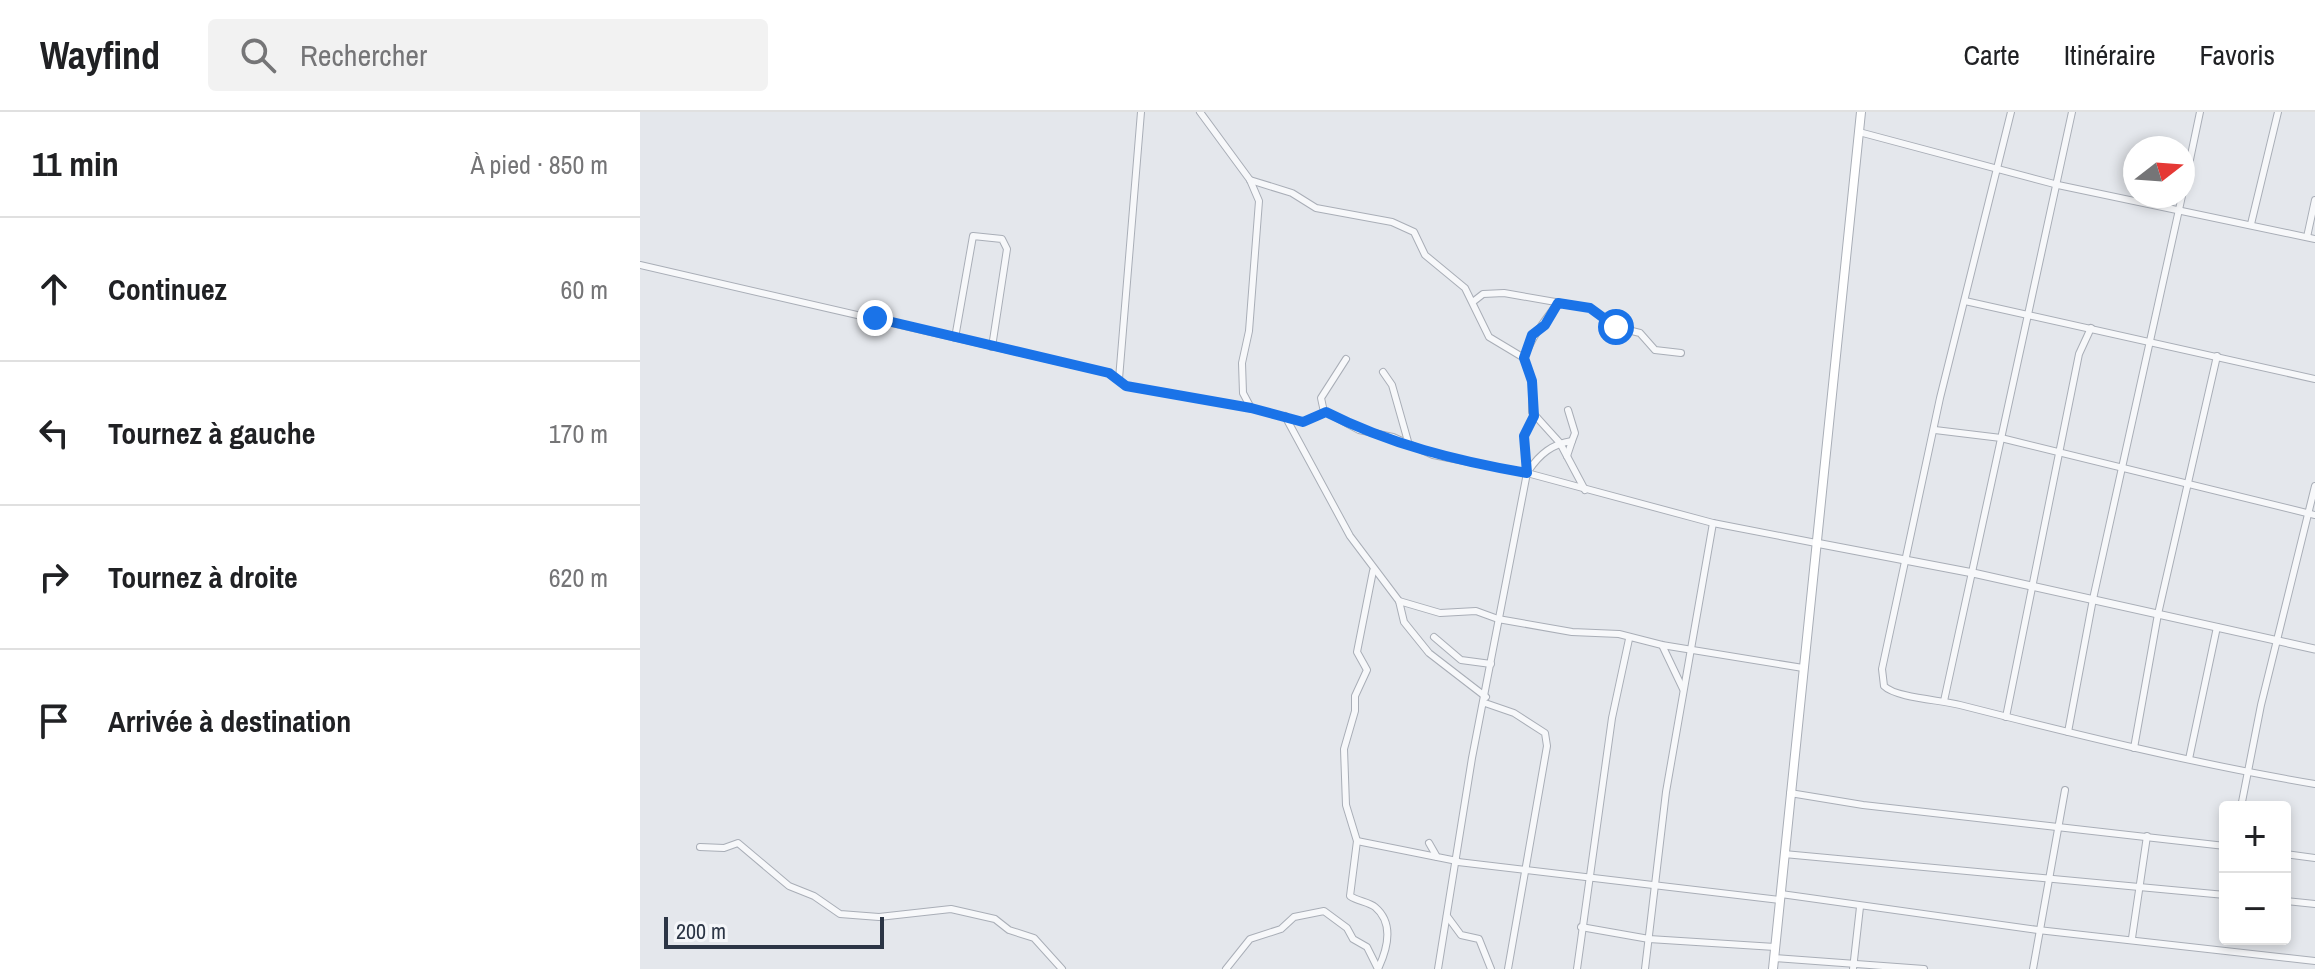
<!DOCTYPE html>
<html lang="fr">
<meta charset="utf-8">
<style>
:root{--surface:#fff;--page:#f2f2f2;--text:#202124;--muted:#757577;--line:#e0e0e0}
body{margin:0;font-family:"Archivo Narrow",sans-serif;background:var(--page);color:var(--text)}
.controls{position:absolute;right:24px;bottom:24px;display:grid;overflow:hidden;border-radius:8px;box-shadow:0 4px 12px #0003}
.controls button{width:72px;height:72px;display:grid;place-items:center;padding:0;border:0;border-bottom:2px solid var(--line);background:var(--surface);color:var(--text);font:40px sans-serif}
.compass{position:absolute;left:1483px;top:24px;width:72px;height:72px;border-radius:50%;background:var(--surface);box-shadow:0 4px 12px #0003;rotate:73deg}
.scale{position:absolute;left:24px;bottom:20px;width:220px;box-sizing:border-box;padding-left:8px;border:4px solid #2b3545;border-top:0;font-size:22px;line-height:28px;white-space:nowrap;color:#2b3545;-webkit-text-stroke:6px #f4f6f9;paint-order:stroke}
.stop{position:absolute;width:24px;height:24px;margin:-18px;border:6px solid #1a73e8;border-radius:50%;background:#fff}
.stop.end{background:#1a73e8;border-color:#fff;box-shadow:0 2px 8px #0008}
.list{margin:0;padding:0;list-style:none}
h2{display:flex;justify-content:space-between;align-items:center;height:104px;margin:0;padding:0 32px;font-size:34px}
h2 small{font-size:26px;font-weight:400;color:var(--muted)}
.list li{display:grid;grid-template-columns:52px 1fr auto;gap:24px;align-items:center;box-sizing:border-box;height:144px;padding:0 32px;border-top:2px solid var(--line)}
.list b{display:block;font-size:30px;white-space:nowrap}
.list em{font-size:26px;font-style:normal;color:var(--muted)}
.icon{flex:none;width:44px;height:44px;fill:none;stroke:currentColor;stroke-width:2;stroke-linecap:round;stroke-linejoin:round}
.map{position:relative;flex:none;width:1675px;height:857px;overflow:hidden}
header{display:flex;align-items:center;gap:48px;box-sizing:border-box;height:112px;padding:0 40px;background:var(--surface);border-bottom:2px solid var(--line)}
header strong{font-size:38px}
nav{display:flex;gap:44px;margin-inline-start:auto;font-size:28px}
.search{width:560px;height:72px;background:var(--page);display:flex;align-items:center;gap:20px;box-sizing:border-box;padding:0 28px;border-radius:8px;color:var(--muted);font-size:30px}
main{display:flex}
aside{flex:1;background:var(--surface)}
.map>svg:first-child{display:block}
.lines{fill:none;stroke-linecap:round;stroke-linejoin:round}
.minor-casing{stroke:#a9aeb7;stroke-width:8}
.tertiary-casing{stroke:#a9aeb7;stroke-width:9}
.secondary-casing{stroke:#a9aeb7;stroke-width:10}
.minor{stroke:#f7f8fa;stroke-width:6}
.tertiary{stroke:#f7f8fa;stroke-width:7}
.secondary{stroke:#fff;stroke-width:8}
.route{stroke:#1a73e8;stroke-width:10}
</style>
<header>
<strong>Wayfind</strong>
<div class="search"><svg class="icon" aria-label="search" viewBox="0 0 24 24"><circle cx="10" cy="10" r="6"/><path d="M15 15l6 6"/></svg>Rechercher</div>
<nav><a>Carte</a><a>Itinéraire</a><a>Favoris</a></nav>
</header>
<main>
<aside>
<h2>11 min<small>À pied · 850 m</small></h2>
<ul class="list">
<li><svg class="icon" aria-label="ahead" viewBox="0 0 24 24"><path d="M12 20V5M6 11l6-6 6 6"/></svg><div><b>Continuez</b></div><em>60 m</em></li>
<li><svg class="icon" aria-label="left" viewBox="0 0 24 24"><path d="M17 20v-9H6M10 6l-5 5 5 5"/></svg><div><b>Tournez à gauche</b></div><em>170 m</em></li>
<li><svg class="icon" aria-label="right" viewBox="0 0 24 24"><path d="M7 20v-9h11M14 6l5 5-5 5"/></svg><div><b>Tournez à droite</b></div><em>620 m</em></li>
<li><svg class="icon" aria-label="arrive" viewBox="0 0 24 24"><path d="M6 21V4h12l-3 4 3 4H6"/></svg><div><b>Arrivée à destination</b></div></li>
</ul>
</aside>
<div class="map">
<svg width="1675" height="857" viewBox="0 0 1675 857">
<rect width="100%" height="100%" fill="#e4e7ec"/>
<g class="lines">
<!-- minor casing -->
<g class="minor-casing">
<g id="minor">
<polyline points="560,0 610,68 619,89 609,219 602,251 603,281 611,296"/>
<path d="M1371 0 1300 286 1242 557 1244 574C1256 586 1302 588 1320 593 1438 623 1556 652 1675 672"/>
<polyline points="1219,20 1418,73 1675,127"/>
<polyline points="610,68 652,81 676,96 752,110 774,120 785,143 825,176 849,225 884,246 892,269 892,300 920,331 945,378"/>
<polyline points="1543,81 1560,0"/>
<polyline points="1611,112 1638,0"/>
<polyline points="1667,125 1675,88"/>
<polyline points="0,153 469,261 486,274 611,296 663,310 686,300 719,318 753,325 793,343 887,361 1073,411 1176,431"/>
<polyline points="834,189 843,182 864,181 950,196 976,215 1000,221 1015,238 1041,241"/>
<polyline points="1325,189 1675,267"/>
<polyline points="315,226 333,124 362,127 367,137 352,235"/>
<path d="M884 246C892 225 904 209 918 191"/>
<polyline points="743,260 752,273 769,333"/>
<polyline points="479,267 501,0"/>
<polyline points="928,298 935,321 932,329"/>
<polyline points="684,300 681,286 706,247"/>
<polyline points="645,304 710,424 759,489 800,501 836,499 858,507 932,520 979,522 1022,533 1163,556"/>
<polyline points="1295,318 1361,326 1675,403"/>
<path d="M889 358C900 342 912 332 932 329L927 344"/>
<path d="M733 459 717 540 727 558 715 584V599L704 637 706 693 717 729 710 784C717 789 729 790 735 795 754 811 748 836 738 857"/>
<polyline points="759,489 764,510 789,541 846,585"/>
<polyline points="794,525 821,548 851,552"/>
<polyline points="1022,533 1043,577"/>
<polyline points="1304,589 1432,0"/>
<polyline points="845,591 874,601 905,621 907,634 868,857"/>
<polyline points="1366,605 1439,242 1451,216"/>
<polyline points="1428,620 1453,487 1542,84"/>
<polyline points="1494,636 1518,502 1577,244"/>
<polyline points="1549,647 1577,515"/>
<polyline points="1150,681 1223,693 1585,734"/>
<polyline points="1601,695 1621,593 1675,374"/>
<polyline points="717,729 797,745"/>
<polyline points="789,731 797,745 817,749"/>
<polyline points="60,735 84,736 98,731 149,774 174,784 200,802 239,805 311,797 355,807 369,818 394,826 422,857"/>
<polyline points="1144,742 1585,783"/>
<polyline points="1645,742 1675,746"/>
<polyline points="818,750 1140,788"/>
<polyline points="1141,782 1398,818 1675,849"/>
<polyline points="1645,789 1675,792"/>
<polyline points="807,804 821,823 839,827 851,857"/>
<polyline points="941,815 1009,827 1135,835"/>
<polyline points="1492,826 1507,724"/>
<polyline points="1134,846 1284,857"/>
<polyline points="586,857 610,827 641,817 654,805 684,799 707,816 713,827 727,835 738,857"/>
<polyline points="798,857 832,646 887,361 884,324 894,304"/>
<polyline points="937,857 972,606 989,527"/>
<polyline points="1005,857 1026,680 1073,411"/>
<polyline points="1213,857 1220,795"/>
<polyline points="1393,857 1425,678"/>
</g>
</g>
<!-- tertiary casing -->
<g class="tertiary-casing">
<polyline id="tertiary" points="1176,431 1333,461 1675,537"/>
</g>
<!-- secondary casing -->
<g class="secondary-casing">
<polyline id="secondary" points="1133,857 1221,0"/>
</g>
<!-- minor -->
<use href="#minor" class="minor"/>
<!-- tertiary -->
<use href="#tertiary" class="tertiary"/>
<!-- secondary -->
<use href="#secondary" class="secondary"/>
</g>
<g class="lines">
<!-- route -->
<path class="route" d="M235 206 469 261 486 274 611 296 663 310 686 300C749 332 817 349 887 361L884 324 894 304 892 269 884 246 892 223 905 213 918 191 950 196 976 215"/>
</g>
</svg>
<div class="controls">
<button>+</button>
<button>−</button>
</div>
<svg class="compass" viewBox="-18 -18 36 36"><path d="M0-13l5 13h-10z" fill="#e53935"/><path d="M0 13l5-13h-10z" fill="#757577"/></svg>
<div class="scale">200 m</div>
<div class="stop" style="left:976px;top:215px"></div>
<div class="stop end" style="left:235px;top:206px"></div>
</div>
</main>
